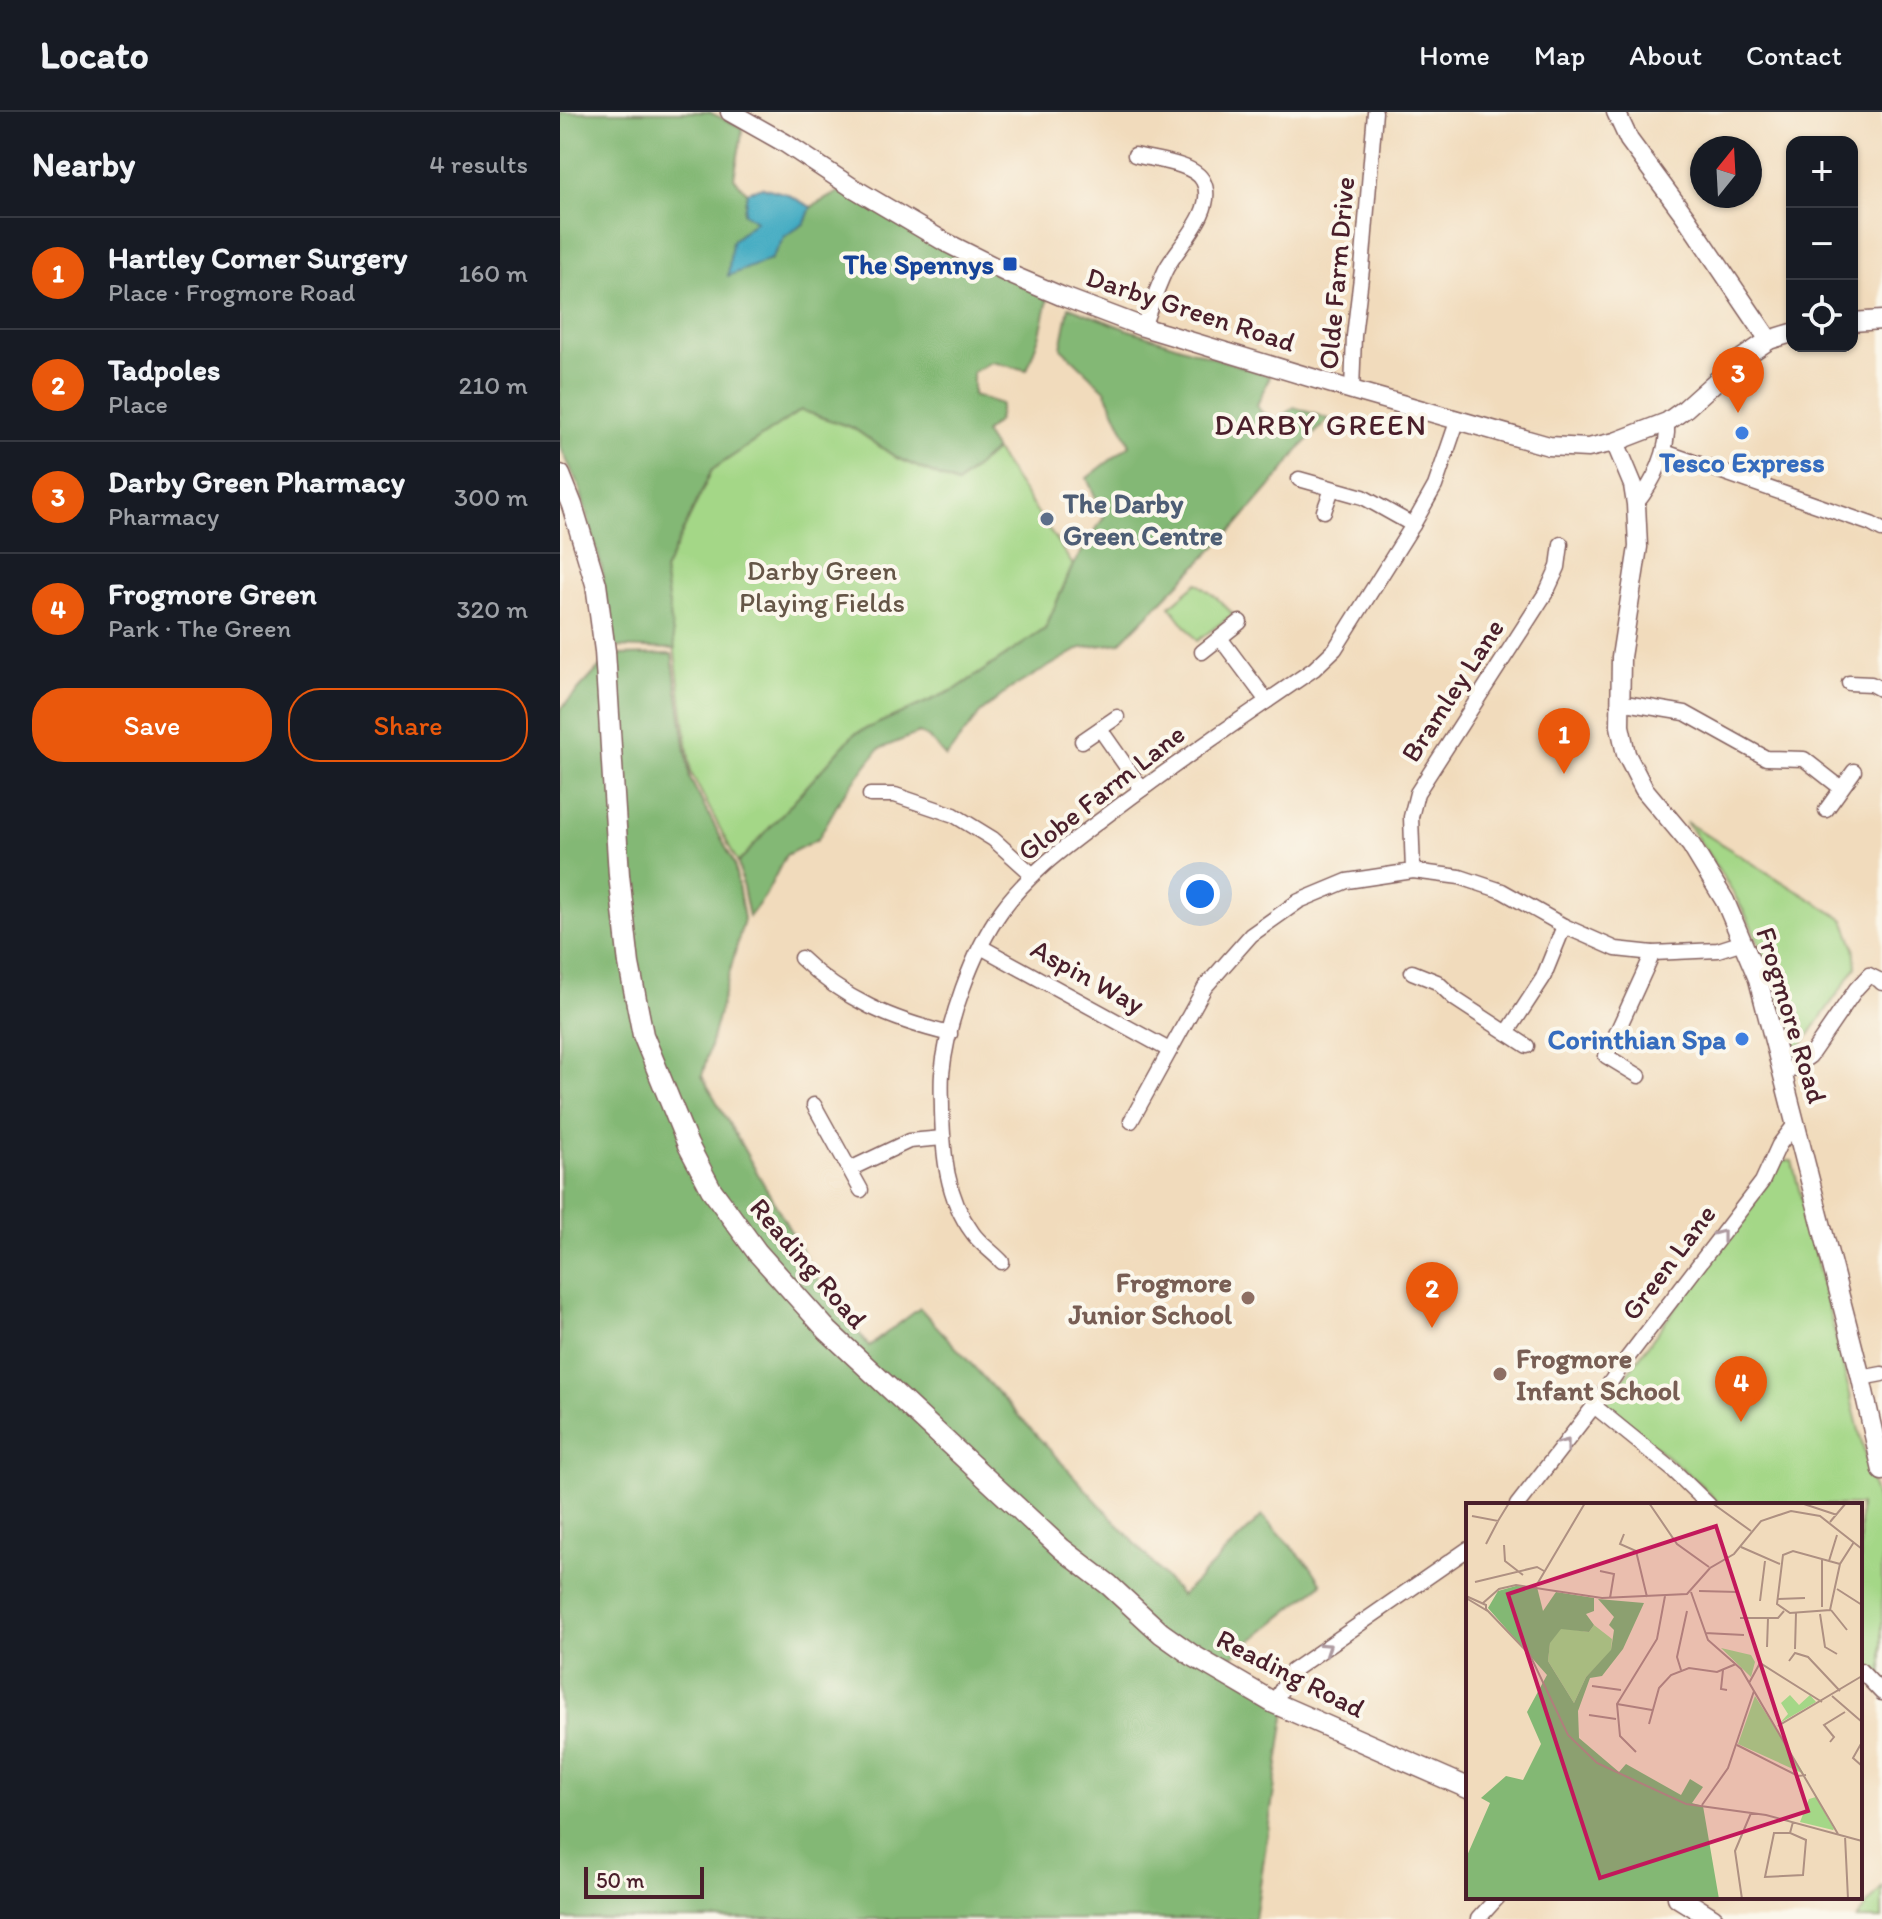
<!DOCTYPE html>
<meta charset="utf-8">
<style>
:root{--surface:#171b24;--page:#20242c;--text:#f1f3f6;--muted:#9ea1a6;--line:#363941;--accent:#ea580c}
body{margin:0;font-family:Itim,sans-serif;background:var(--page);color:var(--text)}
.controls{position:absolute;right:24px;top:24px;display:grid;overflow:hidden;border-radius:16px;box-shadow:0 2px 6px #0004}
.controls button{width:72px;height:72px;display:grid;place-items:center;padding:0;border:0;border-bottom:2px solid var(--line);background:var(--surface);color:var(--text);font:40px sans-serif}
.compass{position:absolute;left:1130px;top:24px;width:72px;height:72px;border-radius:50%;background:var(--surface);box-shadow:0 2px 6px #0004;rotate:18deg}
.scale{position:absolute;left:24px;bottom:20px;width:120px;box-sizing:border-box;padding-left:8px;border:4px solid #4a1f2b;border-top:0;font-size:22px;line-height:28px;white-space:nowrap;color:#4a1f2b;-webkit-text-stroke:6px #fbf7ec;paint-order:stroke}
.you{position:absolute;left:640px;top:782px;width:28px;height:28px;margin:-20px;border:6px solid #fff;border-radius:50%;background:#1a73e8;box-shadow:0 0 0 12px #1a73e833}
.badge{display:grid;place-items:center;width:52px;height:52px;border-radius:50%;background:var(--accent);color:#fff;font-size:26px;font-weight:700}
.pin{position:absolute;translate:-50% -66px;filter:drop-shadow(0 2px 4px #0008)}
.pin::after{content:'';position:absolute;top:42px;width:28px;height:24px;background:inherit;clip-path:polygon(0 0,100% 0,50% 100%)}
.list{margin:0;padding:0;list-style:none}
h2{display:flex;justify-content:space-between;align-items:center;height:104px;margin:0;padding:0 32px;font-size:34px}
h2 small{font-size:26px;font-weight:400;color:var(--muted)}
.list li{display:grid;grid-template-columns:52px 1fr auto;gap:24px;align-items:center;box-sizing:border-box;height:112px;padding:0 32px;border-top:2px solid var(--line)}
.list b{display:block;font-size:30px;white-space:nowrap}
.list p{margin:0;font-size:26px;white-space:nowrap;color:var(--muted)}
.list em{font-size:26px;font-style:normal;color:var(--muted)}
.actions{display:flex;gap:16px;padding:24px 32px}
.actions a{flex:1;padding:18px 0;border:2px solid var(--accent);border-radius:32px;text-align:center;font-size:28px;color:var(--accent)}
.actions .main{background:var(--accent);color:#fff}
.icon{flex:none;width:44px;height:44px;fill:none;stroke:currentColor;stroke-width:2;stroke-linecap:round;stroke-linejoin:round}
.map{position:relative;flex:none;width:1322px;height:1807px;overflow:hidden}
header{display:flex;align-items:center;gap:48px;box-sizing:border-box;height:112px;padding:0 40px;background:var(--surface);border-bottom:2px solid var(--line)}
header strong{font-size:38px}
nav{display:flex;gap:44px;margin-inline-start:auto;font-size:28px}
main{display:flex}
aside{flex:1;background:var(--surface)}
.map>svg:first-child{display:block}
.green{fill:#a4d787;stroke:#777b59;stroke-width:2}
.forest{fill:#83b874;stroke:#666c50;stroke-width:2}
.water{fill:#43abc2;stroke:#466576;stroke-width:2}
.lines{fill:none;stroke-linecap:round;stroke-linejoin:round}
.minor-casing{stroke:#84615e;stroke-width:17}
.tertiary-casing{stroke:#84615e;stroke-width:21}
.secondary-casing{stroke:#84615e;stroke-width:23}
.minor{stroke:#fff;stroke-width:14}
.tertiary{stroke:#fff;stroke-width:18}
.secondary{stroke:#fff;stroke-width:20}
.oneway{stroke:#ae9aa0}
.transit-dot{fill:#1a4fb4;stroke:#fbf7ec;stroke-width:3}
.shop-dot{fill:#3f7fe0;stroke:#fbf7ec;stroke-width:3}
.service-dot{fill:#5c6f8a;stroke:#fbf7ec;stroke-width:3}
.education-dot{fill:#8d6e63;stroke:#fbf7ec;stroke-width:3}
.labels{text-anchor:middle;dominant-baseline:central;stroke-width:8;stroke-linejoin:round;paint-order:stroke}
.transit-label{font-size:28px;font-weight:bold;fill:#164399;stroke:#fbf7ec;text-anchor:end}
.street-label{font-size:28px;fill:#4a1f2b;stroke:#fbf7ec}
.shop-label{font-size:28px;font-weight:bold;fill:#366cbe;stroke:#fbf7ec}
.service-label{font-size:28px;font-weight:bold;fill:#4e5e75;stroke:#fbf7ec;text-anchor:start}
.park-label{font-size:28px;fill:#655647;stroke:#fbf7ec}
.education-label{font-size:28px;font-weight:bold;fill:#785e54;stroke:#fbf7ec;text-anchor:end}
.neighbourhood-label{font-size:30px;letter-spacing:2px;fill:#4a1f2b;stroke:#fbf7ec}
.inset-road{fill:none;stroke:#ae9082;stroke-width:2}
.view{fill:#c2185b;fill-opacity:0.15;stroke:#c2185b;stroke-width:4}
.inset-edge{fill:none;stroke:#4a1f2b;stroke-width:4}
</style>
<header>
<strong>Locato</strong>
<nav><a>Home</a><a>Map</a><a>About</a><a>Contact</a></nav>
</header>
<main>
<aside>
<h2>Nearby<small>4 results</small></h2>
<ul class="list">
<li><span class="badge">1</span><div><b>Hartley Corner Surgery</b><p>Place · Frogmore Road</p></div><em>160 m</em></li>
<li><span class="badge">2</span><div><b>Tadpoles</b><p>Place</p></div><em>210 m</em></li>
<li><span class="badge">3</span><div><b>Darby Green Pharmacy</b><p>Pharmacy</p></div><em>300 m</em></li>
<li><span class="badge">4</span><div><b>Frogmore Green</b><p>Park · The Green</p></div><em>320 m</em></li>
</ul>
<div class="actions"><a class="main">Save</a><a>Share</a></div>
</aside>
<div class="map">
<svg width="1322" height="1807" viewBox="0 0 1322 1807">
<rect width="100%" height="100%" fill="#fbf7ec"/>
<filter id="ink" filterUnits="userSpaceOnUse"><feTurbulence type="fractalNoise" baseFrequency=".0125" numOctaves="2"/><feDisplacementMap in="SourceGraphic" scale="16" xChannelSelector="R" yChannelSelector="G"/><feConvolveMatrix kernelMatrix="1 2 1 2 8 2 1 2 1" color-interpolation-filters="sRGB"/></filter>
<filter id="wash" filterUnits="userSpaceOnUse"><feTurbulence type="fractalNoise" baseFrequency=".006" numOctaves="4" result="noise"/><feDisplacementMap in="SourceGraphic" scale="32" xChannelSelector="R" yChannelSelector="G"/><feGaussianBlur stdDeviation="1.8" result="paint"/><feColorMatrix in="noise" values="0 0 0 0 0 0 0 0 0 0 0 0 0 0 0 0 0 1.4 0 .05"/><feComposite in="paint" operator="in"/></filter>
<g filter="url(#wash)">
<rect width="100%" height="100%" fill="#f1dbbc"/>
<!-- green -->
<g class="green">
<polygon points="241,298 293,316 337,346 397,372 435,338 513,453 485,517 396,577 294,622 178,751 131,661 104,459 152,358"/>
<polygon points="637,471 657,486 673,502 637,529 610,494"/>
<path d="M1126 710 1284 808 1294 834 1296 855 1242 933 1233 936 1227 929C1219 901 1213 872 1204 845 1187 796 1155 752 1126 710Z"/>
<polygon points="1223,1049 1232,1049 1322,1411 1322,1575 1300,1554 1300,1393 1160,1393 1140,1372 1045,1292"/>
<polygon points="1322,1775 1322,1807 1296,1807"/>
</g>
<!-- forest -->
<g class="forest">
<polygon points="0,0 149,0 183,16 174,66 187,80 184,101 197,108 211,147 225,124 245,111 251,95 284,77 488,188 480,222 467,258 431,250 413,260 413,283 441,292 438,309 424,321 435,338 397,372 337,346 293,316 241,298 152,358 104,459 115,537 51,535 42,457 19,374 0,334"/>
<polygon points="509,195 566,217 710,264 697,293 701,300 717,308 734,295 769,307 739,337 725,357 676,414 560,531 521,536 450,577 420,601 386,645 368,625 359,621 319,637 281,686 258,727 226,743 205,784 189,805 178,751 294,622 396,577 485,517 513,453 544,405 527,366 570,333 545,278 501,236"/>
<polygon points="112,542 130,667 174,751 184,807 142,964 259,1169 309,1234 360,1196 575,1431 621,1484 702,1404 751,1455 762,1472 666,1549 728,1584 695,1807 0,1807 0,598 51,543"/>
</g>
<!-- water -->
<polygon class="water" points="202,75 227,82 251,95 245,111 225,124 211,147 168,164 172,129 196,109 184,101 187,80"/>
</g>
<g filter="url(#ink)">
<g class="lines">
<!-- minor casing -->
<g class="minor-casing">
<g id="minor">
<path d="M575 43C593 48 634 51 643 69 658 97 618 134 606 157 597 176 590 196 583 215"/>
<polyline points="792,278 794,224 802,157 815,0"/>
<polyline points="1105,340 1311,412 1322,418"/>
<polyline points="739,367 803,385 853,413"/>
<path d="M1076 392C1094 370 1109 339 1107 310"/>
<polyline points="764,399 772,377"/>
<polyline points="660,526 707,589"/>
<polyline points="642,540 680,510"/>
<polyline points="1289,571 1311,572 1322,578"/>
<polyline points="1059,590 1125,601 1206,646 1244,647 1281,676"/>
<polyline points="540,617 582,677"/>
<polyline points="522,629 557,605"/>
<polyline points="310,683 335,683 394,703 433,727 473,763"/>
<polyline points="1266,698 1294,659"/>
<polyline points="853,759 851,705 857,681 987,479 998,455 1001,432"/>
<polyline points="421,835 609,938"/>
<path d="M241 846C284 888 332 908 390 922"/>
<polyline points="852,860 877,870 895,887 967,934"/>
<polyline points="947,921 983,866 1004,814"/>
<polyline points="1079,964 1046,944 1093,841"/>
<polyline points="1222,964 1250,944 1296,877 1309,863 1319,868 1322,871"/>
<polyline points="254,993 301,1078"/>
<polyline points="571,1009 645,875 691,823 739,789 787,769 853,759 900,765 942,779 1004,814 1056,837 1093,841 1158,838 1183,830"/>
<polyline points="290,1057 349,1029 383,1026"/>
<path d="M442 1150C433 1140 419 1131 412 1120 386 1085 383 1041 382 999 382 987 381 974 382 962 387 911 412 840 442 798 471 758 512 730 550 701 616 651 685 604 754 557L775 537 853 413 875 374 898 307"/>
<polyline points="1301,1266 1322,1262"/>
<polyline points="1034,1294 1113,1358 1149,1393"/>
<polyline points="957,1393 1034,1294 1065,1249 1202,1070 1219,1033 1236,1011"/>
<polyline points="1300,1558 1322,1581"/>
<polyline points="714,1591 732,1559 908,1437"/>
<polyline points="918,1807 938,1785"/>
</g>
</g>
<!-- tertiary casing -->
<g class="tertiary-casing">
<g id="tertiary">
<polyline points="170,0 225,31 290,74 385,130 449,162 501,184 583,215 792,278 989,334 1028,336 1055,330 1107,310 1125,297 1181,247 1209,228 1232,221"/>
<polyline points="1056,0 1069,28 1125,104 1209,228"/>
<polyline points="1292,210 1322,208"/>
<polyline points="1055,330 1073,373 1076,392 1078,435 1061,545 1060,614 1066,642 1084,677 1131,733 1165,789 1198,867 1300,1262 1322,1359"/>
</g>
</g>
<!-- secondary casing -->
<g class="secondary-casing">
<g id="secondary">
<polyline points="0,363 12,393 36,472 45,539 59,763 69,852 83,923 128,1033 151,1077 197,1140 268,1219 502,1437 549,1473 601,1521 632,1543 714,1591 908,1676"/>
<polyline points="1118,1785 1153,1807"/>
</g>
</g>
<!-- minor -->
<use href="#minor" class="minor"/>
<!-- tertiary -->
<use href="#tertiary" class="tertiary"/>
<!-- secondary -->
<use href="#secondary" class="secondary"/>
</g>
<!-- one-way arrows -->
<defs><path id="oneway-chevron" d="M-2-3.5L2.5 0L-2 3.5" fill="none" stroke-width="1.6" stroke-linecap="round" stroke-linejoin="round" transform="scale(2)"/></defs>
<g class="oneway">
<use href="#oneway-chevron" transform="translate(1161 1123) rotate(-52)"/>
<use href="#oneway-chevron" transform="translate(1005 1332) rotate(-52)"/>
<use href="#oneway-chevron" transform="translate(766 1536) rotate(-34)"/>
</g>
</g>
<!-- markers -->
<rect class="transit-dot" x="442" y="144" width="16" height="16" rx="4"/>
<g class="shop-dot">
<circle cx="1182" cy="321" r="8"/>
<circle cx="1182" cy="927" r="8"/>
</g>
<circle class="service-dot" cx="487" cy="407" r="8"/>
<g class="education-dot">
<circle cx="688" cy="1186" r="8"/>
<circle cx="940" cy="1262" r="8"/>
</g>
<g class="labels">
<!-- transit labels -->
<g class="transit-label">
<text x="434" y="152">The Spennys</text>
</g>
<!-- street labels -->
<g class="street-label">
<text transform="translate(776 161) rotate(-85)">Olde Farm Drive</text>
<text transform="translate(631 197) rotate(18)">Darby Green Road</text>
<text transform="translate(892 578) rotate(-57)">Bramley Lane</text>
<text transform="translate(541 680) rotate(-38)">Globe Farm Lane</text>
<text transform="translate(528 864) rotate(29)">Aspin Way</text>
<text transform="translate(1232 903) rotate(73)">Frogmore Road</text>
<text transform="translate(1108 1150) rotate(-53)">Green Lane</text>
<text transform="translate(249 1151) rotate(49)">Reading Road</text>
<text transform="translate(731 1561) rotate(27)">Reading Road</text>
</g>
<!-- shop labels -->
<g class="shop-label">
<text x="1182" y="350">Tesco Express</text>
<text x="1166" y="927" text-anchor="end">Corinthian Spa</text>
</g>
<!-- service labels -->
<g class="service-label">
<text x="503" y="391">The Darby<tspan x="503" dy="32">Green Centre</tspan></text>
</g>
<!-- park labels -->
<g class="park-label">
<text x="262" y="458">Darby Green<tspan x="262" dy="32">Playing Fields</tspan></text>
</g>
<!-- education labels -->
<g class="education-label">
<text x="672" y="1170">Frogmore<tspan x="672" dy="32">Junior School</tspan></text>
<text x="956" y="1246" text-anchor="start">Frogmore<tspan x="956" dy="32">Infant School</tspan></text>
</g>
<!-- neighbourhood labels -->
<g class="neighbourhood-label">
<text x="761" y="312">DARBY GREEN</text>
</g>
</g>
<!-- overview -->
<g transform="translate(906 1391)">
<rect width="396" height="396" fill="#f1dbbc"/>
<path d="M128 122 146 136 145 148 120 174 108 200 82 158 84 139 95 125 123 129ZM255 145 285 152 289 159 285 174ZM324 192 333 202 344 192 350 199 314 220 322 211 315 200ZM289 193 338 271 272 241ZM350 294 368 326 367 327 334 319 343 296Z" fill="#a4d787"/>
<path d="M50 83 71 84 77 108 90 89 128 95V108L120 111 128 122 123 129 95 126 84 140 82 158 108 200 120 174 145 147 148 127 143 122 148 114 132 96 178 100 157 146 136 173 124 175 112 208 113 235 153 269 160 261 215 292 224 276 237 284 226 300 237 303 253 396H0V355L24 300 15 295 40 273 57 277 75 241 61 209 81 172 22 105 32 88Z" fill="#83b874"/>
<path class="inset-road" d="M183 0 211 41 243 64M246 0 285 28M338 1 371 12M6 13 32 18 43 0M364 19 380 0M158 31 154 41 170 48 181 94M20 41 32 18M38 42 39 58 57 72M275 44 314 61M363 58 371 32M374 61 327 48 317 52 311 101 324 110 364 107 374 61 388 39M134 68 148 71 144 95M9 79 71 64 78 68M70 83 119 0M371 86 396 102M233 88 272 89M225 89 242 137 275 166 372 331M0 93 20 102V107L0 95M311 96 339 95M294 98 299 58M17 100 33 86 50 82 136 95 221 91 244 65 268 51 295 18 325 8 354 13 396 46M356 104V56M20 106 64 152 102 232 131 260 220 301 300 312 396 338M365 107 381 127M354 111 359 144 371 151M274 115H312L318 108M239 130 278 132M301 144 302 115M329 146 330 110M323 158 329 150 342 154 374 188M215 167 211 154 221 108M257 167 255 186 261 187M283 180 294 160 356 199M126 183 155 187M366 193 396 219M151 201 186 207M123 212 150 216M183 221 193 185 205 172 223 165 251 169 270 161M312 223 396 173M364 239 368 234 358 222 379 209M396 239 387 255 396 263M271 242 332 273 340 272M170 249 154 233 151 201 191 136 199 93M236 302 262 265 288 188M324 330H308L299 374 337 372 340 337 324 330 327 319M379 333 382 396M276 396 269 348 285 310"/>
<path class="view" d="M250 23 342 308 134 375 42 91Z"/>
<rect width="396" height="396" class="inset-edge"/>
</g>
</svg>
<div class="controls">
<button>+</button>
<button>−</button>
<button><svg class="icon" aria-label="locate" viewBox="0 0 24 24"><circle cx="12" cy="12" r="6"/><path d="M12 2v4M12 18v4M2 12h4M18 12h4"/></svg></button>
</div>
<svg class="compass" viewBox="-18 -18 36 36"><path d="M0-13l5 13h-10z" fill="#e53935"/><path d="M0 13l5-13h-10z" fill="#9ea1a6"/></svg>
<div class="scale">50 m</div>
<div class="you"></div>
<div class="pin badge" style="left:1004px;top:662px">1</div>
<div class="pin badge" style="left:872px;top:1216px">2</div>
<div class="pin badge" style="left:1178px;top:301px">3</div>
<div class="pin badge" style="left:1181px;top:1310px">4</div>
</div>
</main>
